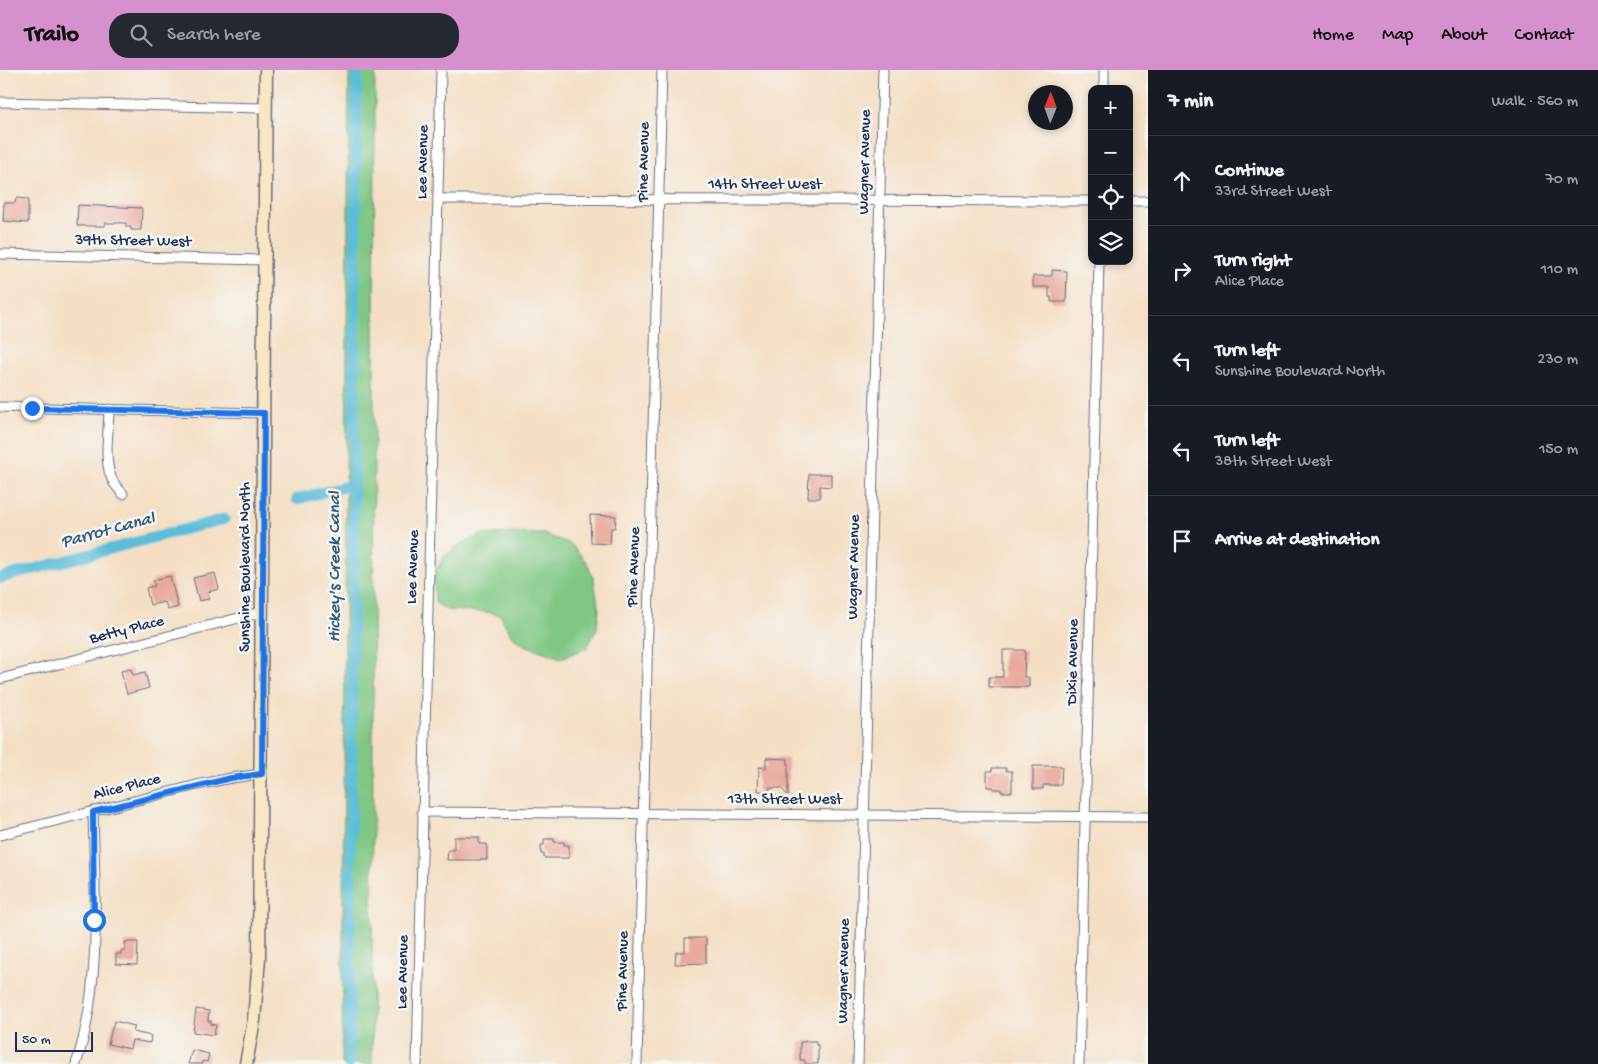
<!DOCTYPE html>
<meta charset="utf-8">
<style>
:root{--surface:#171b24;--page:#242831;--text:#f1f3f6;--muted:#9ea1a6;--line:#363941;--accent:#d690ce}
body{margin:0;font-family:"Gochi Hand",sans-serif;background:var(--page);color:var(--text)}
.controls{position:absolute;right:15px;top:15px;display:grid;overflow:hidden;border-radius:10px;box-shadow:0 2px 8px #0003}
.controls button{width:45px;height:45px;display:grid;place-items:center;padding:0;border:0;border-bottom:1px solid var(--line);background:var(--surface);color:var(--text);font:25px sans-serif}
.compass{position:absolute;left:1028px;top:15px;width:45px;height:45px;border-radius:50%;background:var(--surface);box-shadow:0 2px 8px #0003;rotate:1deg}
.scale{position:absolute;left:15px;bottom:12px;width:78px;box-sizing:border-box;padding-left:5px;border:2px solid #1b2f5e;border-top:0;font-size:14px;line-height:18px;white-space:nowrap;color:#1b2f5e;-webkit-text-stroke:4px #f6f6f2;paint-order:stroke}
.stop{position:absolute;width:15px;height:15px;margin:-11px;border:4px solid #1a73e8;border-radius:50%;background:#fff}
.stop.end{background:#1a73e8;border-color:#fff;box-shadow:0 1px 5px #0008}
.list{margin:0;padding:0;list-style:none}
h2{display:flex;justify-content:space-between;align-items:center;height:65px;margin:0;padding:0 20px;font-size:21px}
h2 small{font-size:16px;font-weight:400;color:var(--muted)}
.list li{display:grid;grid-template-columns:32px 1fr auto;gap:15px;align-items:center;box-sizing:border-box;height:90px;padding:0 20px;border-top:1px solid var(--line)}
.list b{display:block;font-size:19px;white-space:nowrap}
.list p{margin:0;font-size:16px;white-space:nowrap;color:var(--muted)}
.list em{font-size:16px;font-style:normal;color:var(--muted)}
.icon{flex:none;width:28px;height:28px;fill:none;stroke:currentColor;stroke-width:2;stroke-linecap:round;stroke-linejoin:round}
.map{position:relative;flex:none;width:1148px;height:994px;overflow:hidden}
header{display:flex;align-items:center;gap:30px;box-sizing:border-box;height:70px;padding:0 25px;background:var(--accent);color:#111}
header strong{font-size:24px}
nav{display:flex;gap:28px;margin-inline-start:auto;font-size:18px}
.search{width:350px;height:45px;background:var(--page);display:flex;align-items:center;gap:12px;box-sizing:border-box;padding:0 18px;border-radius:20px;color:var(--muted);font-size:19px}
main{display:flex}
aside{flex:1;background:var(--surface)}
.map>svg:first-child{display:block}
.green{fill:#7fc783;stroke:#4d7b70}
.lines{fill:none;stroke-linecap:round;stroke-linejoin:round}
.canal{stroke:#5bbdd9;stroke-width:11}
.building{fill:#e9a99b}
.street-casing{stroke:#676d82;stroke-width:11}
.secondary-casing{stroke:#676d82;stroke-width:15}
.street{stroke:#fff;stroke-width:9}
.secondary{stroke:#f9e7c3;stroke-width:12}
.route{stroke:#1a73e8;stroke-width:6}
.labels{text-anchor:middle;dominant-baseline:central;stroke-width:5;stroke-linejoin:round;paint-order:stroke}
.street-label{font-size:16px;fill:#1b2f5e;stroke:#f6f6f2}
.water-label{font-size:18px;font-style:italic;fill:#2e5a83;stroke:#f6f6f2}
</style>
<header>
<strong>Trailo</strong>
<div class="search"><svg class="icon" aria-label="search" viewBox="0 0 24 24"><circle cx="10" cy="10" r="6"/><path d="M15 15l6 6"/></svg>Search here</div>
<nav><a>Home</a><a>Map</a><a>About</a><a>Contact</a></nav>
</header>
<main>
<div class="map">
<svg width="1148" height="994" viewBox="0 0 1148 994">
<rect width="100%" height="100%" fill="#f6f6f2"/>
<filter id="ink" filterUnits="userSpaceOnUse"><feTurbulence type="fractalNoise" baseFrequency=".02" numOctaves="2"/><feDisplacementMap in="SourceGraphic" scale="10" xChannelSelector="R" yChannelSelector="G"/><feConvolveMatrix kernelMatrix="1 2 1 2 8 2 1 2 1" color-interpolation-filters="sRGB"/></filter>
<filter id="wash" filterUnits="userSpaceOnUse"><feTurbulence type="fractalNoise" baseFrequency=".0096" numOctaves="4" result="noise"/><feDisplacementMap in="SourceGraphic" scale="20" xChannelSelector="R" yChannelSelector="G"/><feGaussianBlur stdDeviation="1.12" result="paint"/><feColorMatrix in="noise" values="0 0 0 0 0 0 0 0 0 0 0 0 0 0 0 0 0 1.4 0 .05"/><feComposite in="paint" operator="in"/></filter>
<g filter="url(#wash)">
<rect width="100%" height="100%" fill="#f4dfc4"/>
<!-- green -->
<g class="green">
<polygon points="349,0 375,0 372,994 342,994"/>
<polygon points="511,463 544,464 571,474 587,493 594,510 599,540 597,558 587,578 561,588 524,575 511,565 500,545 486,542 447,540 435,532 434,506 443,488 460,474 480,465"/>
</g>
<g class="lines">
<!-- canal -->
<g class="canal">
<polyline points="297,429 355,414"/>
<polyline points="0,508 224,449"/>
<polyline points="349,994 357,0"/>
</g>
</g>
<g id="blocks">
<!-- building -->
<g class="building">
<polygon points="16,128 28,129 28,153 3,151 4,133 15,133"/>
<polygon points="78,135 142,138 141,160 131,160 131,157 126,157 126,153 105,153 105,156 77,156"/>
<polygon points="1052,200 1067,201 1066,232 1051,232 1051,227 1049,227 1049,217 1033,217 1033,206 1052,206"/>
<polygon points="809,404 831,404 831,417 820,416 820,428 808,428"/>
<polygon points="590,445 616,446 615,458 611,458 610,474 591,473"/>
<polygon points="215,503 219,519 207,522 209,529 199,531 193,508"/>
<polygon points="170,506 178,537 168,540 165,532 150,535 146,518 155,516 153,510"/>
<polygon points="1003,580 1025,580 1024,607 1029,607 1029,617 989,617 989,607 1003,607"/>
<polygon points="131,599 133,605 145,602 149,618 127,624 121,601"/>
<polygon points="766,688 788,689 788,726 781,718 769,718 769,721 758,721 759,697 766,698"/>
<polygon points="1033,696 1062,696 1061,715 1043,715 1043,719 1033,719"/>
<polygon points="992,698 1006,698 1006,701 1012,701 1012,722 1001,722 1001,719 993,719 993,717 987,717 987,701 992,701"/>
<polygon points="454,767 479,767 479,774 487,774 487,790 447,790 448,780 454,780"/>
<polygon points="544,769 554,769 554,772 564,772 564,775 569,775 569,788 544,788 544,784 541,784 541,775 544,775"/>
<polygon points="685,868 706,868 706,893 675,894 676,882 685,882"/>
<polygon points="125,872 138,872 137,895 116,894 116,884 121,884 121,881 125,881"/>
<polygon points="196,939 209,941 208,951 211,951 211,954 216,955 214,965 193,962"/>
<polygon points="114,951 135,956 133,962 151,966 150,973 132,970 130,979 108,974"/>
<polygon points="805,971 816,971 816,975 818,975 818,994 805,994 805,990 800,990 800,972 805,972"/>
<polygon points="192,980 209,984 207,992 202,991 202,994 188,994"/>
</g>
</g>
</g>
<g filter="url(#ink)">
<use href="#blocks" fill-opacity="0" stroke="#676d82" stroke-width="1"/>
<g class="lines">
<!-- street casing -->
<g class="street-casing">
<g id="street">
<polyline points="1104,19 1104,0"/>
<polyline points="0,32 266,38"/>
<polyline points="438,129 1092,131"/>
<polyline points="1129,131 1148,131"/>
<polyline points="0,184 265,190"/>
<polyline points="0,337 264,343"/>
<path d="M109 339C109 358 104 386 110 404 112 412 117 418 123 424"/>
<polyline points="0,609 262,542"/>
<polyline points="422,742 1148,747"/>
<polyline points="0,765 197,715 231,708 261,704"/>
<path d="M76 994C102 917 95 822 93 742"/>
<polyline points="417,994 441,0"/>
<polyline points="637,994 662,0"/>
<polyline points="858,994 883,0"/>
<polyline points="1079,994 1099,191"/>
</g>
</g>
<!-- secondary casing -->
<g class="secondary-casing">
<polyline id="secondary" points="246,994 254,950 259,888 266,0"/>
</g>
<!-- street -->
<use href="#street" class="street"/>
<!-- secondary -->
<use href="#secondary" class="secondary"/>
</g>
</g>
<g class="lines" filter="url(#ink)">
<!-- route -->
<polyline class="route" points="32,338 264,343 262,704 231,708 93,742 94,850"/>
</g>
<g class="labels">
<!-- street labels -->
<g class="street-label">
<text transform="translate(424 92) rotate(-89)">Lee Avenue</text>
<text transform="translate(645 92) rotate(-89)">Pine Avenue</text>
<text transform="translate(866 92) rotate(-89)">Wagner Avenue</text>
<text x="765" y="115">14th Street West</text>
<text transform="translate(133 172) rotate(1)">39th Street West</text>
<text transform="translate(246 497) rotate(-90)">Sunshine Boulevard North</text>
<text transform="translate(414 497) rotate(-88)">Lee Avenue</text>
<text transform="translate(635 497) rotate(-88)">Pine Avenue</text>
<text transform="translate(855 497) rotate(-89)">Wagner Avenue</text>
<text transform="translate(127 561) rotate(-14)">Betty Place</text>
<text transform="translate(1074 592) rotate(-89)">Dixie Avenue</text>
<text transform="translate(127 718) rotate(-14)">Alice Place</text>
<text x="785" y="730">13th Street West</text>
<text transform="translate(624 901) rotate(-89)">Pine Avenue</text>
<text transform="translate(845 901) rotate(-89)">Wagner Avenue</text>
<text transform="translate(404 902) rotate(-89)">Lee Avenue</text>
</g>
<!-- water labels -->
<g class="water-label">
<text transform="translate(108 461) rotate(-15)">Parrot Canal</text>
<text transform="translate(335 497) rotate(-90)">Hickey's Creek Canal</text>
</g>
</g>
</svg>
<div class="controls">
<button>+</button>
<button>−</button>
<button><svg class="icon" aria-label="locate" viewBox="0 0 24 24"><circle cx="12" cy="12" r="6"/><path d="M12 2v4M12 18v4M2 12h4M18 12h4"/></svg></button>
<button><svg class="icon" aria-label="layers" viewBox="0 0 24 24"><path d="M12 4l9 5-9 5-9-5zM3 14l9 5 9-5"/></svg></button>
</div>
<svg class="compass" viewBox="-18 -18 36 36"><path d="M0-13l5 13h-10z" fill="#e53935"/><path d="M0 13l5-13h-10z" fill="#9ea1a6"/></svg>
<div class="scale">50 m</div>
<div class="stop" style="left:94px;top:850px"></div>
<div class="stop end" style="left:32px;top:338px"></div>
</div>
<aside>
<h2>7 min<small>Walk · 560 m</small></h2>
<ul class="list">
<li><svg class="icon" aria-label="ahead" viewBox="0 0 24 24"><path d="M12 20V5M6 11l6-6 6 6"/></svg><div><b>Continue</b><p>33rd Street West</p></div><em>70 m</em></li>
<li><svg class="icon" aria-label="right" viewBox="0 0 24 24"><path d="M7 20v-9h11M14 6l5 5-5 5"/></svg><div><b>Turn right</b><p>Alice Place</p></div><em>110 m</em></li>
<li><svg class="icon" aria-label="left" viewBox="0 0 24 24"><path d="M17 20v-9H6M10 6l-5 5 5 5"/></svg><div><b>Turn left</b><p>Sunshine Boulevard North</p></div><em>230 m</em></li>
<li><svg class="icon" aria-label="left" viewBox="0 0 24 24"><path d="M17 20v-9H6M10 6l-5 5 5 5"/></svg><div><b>Turn left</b><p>38th Street West</p></div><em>150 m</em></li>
<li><svg class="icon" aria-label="arrive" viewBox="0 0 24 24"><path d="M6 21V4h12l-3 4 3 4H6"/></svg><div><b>Arrive at destination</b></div></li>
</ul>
</aside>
</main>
